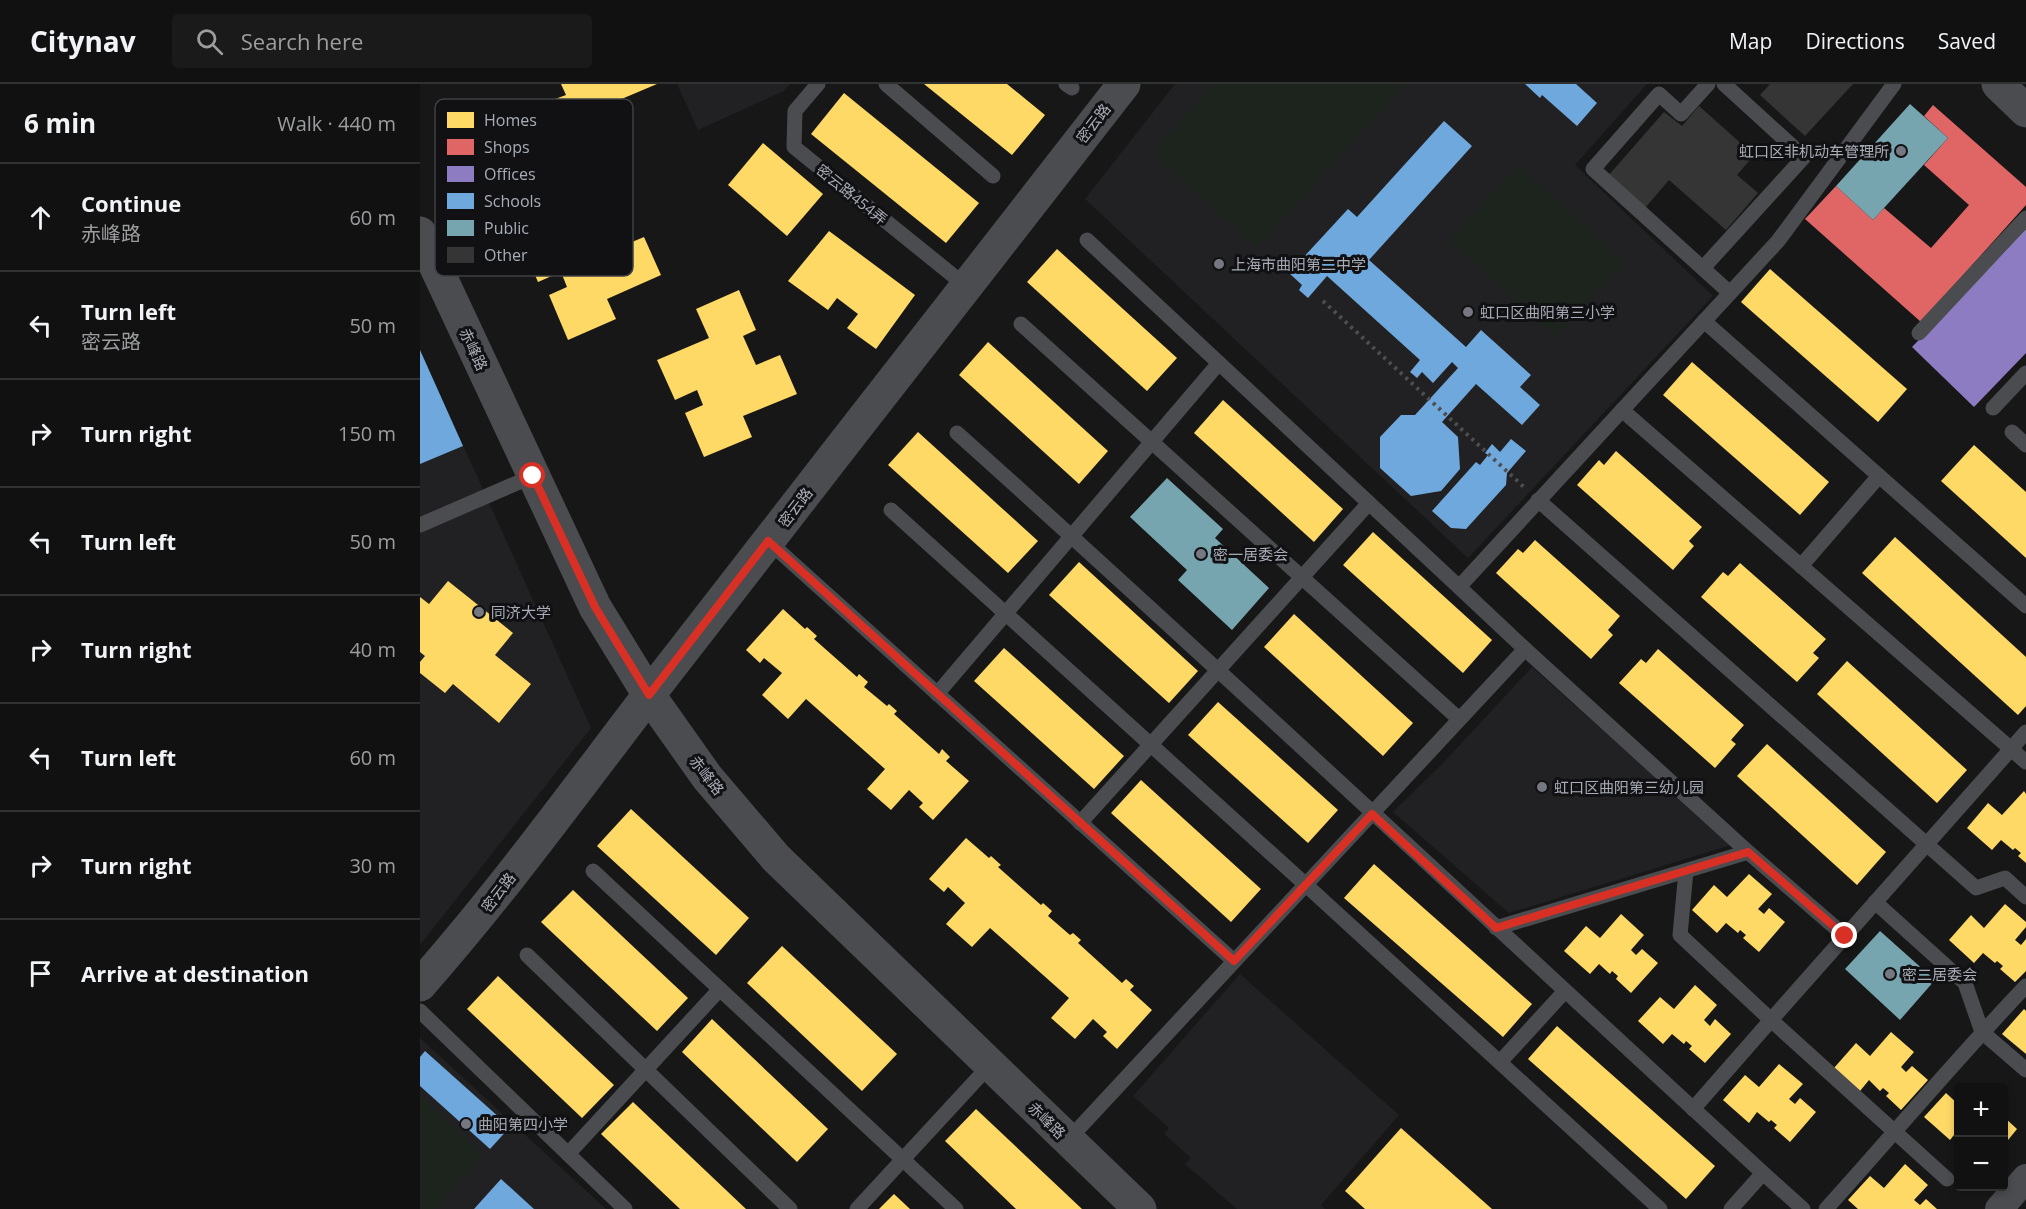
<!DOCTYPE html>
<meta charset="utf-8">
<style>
:root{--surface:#111;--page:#1a1a1a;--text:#f1f3f6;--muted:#9c9d9f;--line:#303131}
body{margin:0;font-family:"Open Sans","Noto Sans SC",sans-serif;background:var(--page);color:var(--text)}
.controls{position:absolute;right:18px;bottom:18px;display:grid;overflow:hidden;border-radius:6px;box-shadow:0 3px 9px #0003}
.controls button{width:54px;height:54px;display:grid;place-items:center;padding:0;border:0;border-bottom:2px solid var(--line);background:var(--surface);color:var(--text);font:30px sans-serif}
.stop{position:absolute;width:18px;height:18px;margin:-14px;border:4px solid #d93025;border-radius:50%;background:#fff}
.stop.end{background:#d93025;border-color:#fff;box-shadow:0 2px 6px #0008}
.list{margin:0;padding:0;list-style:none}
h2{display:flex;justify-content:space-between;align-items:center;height:78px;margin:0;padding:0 24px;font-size:26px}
h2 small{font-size:20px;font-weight:400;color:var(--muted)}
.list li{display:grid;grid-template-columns:39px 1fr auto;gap:18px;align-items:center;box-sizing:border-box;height:108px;padding:0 24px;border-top:2px solid var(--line)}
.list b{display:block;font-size:22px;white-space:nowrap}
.list p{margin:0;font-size:20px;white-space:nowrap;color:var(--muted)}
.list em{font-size:20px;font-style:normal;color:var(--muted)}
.icon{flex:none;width:33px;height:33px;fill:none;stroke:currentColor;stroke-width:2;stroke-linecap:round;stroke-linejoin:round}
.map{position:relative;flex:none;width:1606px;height:1125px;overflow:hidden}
header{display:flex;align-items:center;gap:36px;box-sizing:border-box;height:84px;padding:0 30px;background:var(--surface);border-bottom:2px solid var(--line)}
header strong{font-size:28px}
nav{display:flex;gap:33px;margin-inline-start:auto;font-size:21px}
.search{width:420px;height:54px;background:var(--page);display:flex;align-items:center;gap:15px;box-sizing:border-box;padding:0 21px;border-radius:6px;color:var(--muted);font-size:22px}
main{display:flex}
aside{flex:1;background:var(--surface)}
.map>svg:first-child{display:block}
.built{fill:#212123}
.green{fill:#1d241e}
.homes{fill:#ffd966}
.shops{fill:#e06666}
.offices{fill:#8e7cc3}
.schools{fill:#6fa8dc}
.public{fill:#76a5af}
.building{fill:#353536}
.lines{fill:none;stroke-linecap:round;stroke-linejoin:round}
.path{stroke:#4d4e52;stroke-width:4;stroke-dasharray:3 4.5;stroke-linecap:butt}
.service{stroke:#4b4c50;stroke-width:15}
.minor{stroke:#4b4c50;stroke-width:28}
.tertiary{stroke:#4b4c50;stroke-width:33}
.route{stroke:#d93025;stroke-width:8}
.poi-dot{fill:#757880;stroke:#111113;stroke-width:2}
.labels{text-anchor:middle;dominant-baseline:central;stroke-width:6;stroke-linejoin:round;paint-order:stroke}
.street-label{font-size:15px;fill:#a8adb8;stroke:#111113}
.poi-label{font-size:15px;fill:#a8adb8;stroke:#111113;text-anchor:start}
.key{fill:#111113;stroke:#3e4045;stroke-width:1.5}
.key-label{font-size:16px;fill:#a8adb8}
</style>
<header>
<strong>Citynav</strong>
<div class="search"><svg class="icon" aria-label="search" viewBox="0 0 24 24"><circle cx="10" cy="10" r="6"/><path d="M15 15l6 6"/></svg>Search here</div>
<nav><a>Map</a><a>Directions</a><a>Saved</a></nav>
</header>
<main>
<aside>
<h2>6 min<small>Walk · 440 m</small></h2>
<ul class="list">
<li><svg class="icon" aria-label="ahead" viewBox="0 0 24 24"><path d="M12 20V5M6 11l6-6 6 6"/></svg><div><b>Continue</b><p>赤峰路</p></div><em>60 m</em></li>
<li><svg class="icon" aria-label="left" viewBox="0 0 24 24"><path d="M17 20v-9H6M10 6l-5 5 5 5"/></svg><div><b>Turn left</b><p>密云路</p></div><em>50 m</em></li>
<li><svg class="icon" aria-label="right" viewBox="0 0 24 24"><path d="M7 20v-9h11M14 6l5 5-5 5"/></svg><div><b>Turn right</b></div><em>150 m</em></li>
<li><svg class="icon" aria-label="left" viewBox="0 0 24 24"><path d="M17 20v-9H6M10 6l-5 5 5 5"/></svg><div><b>Turn left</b></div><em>50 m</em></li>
<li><svg class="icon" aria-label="right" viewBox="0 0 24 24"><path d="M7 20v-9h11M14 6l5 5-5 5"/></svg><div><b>Turn right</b></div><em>40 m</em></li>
<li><svg class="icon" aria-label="left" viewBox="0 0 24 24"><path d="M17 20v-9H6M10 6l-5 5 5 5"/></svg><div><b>Turn left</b></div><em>60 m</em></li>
<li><svg class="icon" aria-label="right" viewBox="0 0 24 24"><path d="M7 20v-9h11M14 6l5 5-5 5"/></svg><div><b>Turn right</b></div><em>30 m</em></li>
<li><svg class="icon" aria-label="arrive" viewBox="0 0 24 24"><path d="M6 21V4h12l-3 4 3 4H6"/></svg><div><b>Arrive at destination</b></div></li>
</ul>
</aside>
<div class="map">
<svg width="1606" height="1125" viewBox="0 0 1606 1125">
<rect width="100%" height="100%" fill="#171717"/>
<!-- built -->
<g class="built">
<polygon points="257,0 370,0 364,7 278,46"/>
<polygon points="755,0 1227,0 1155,81 1293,212 1048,474 665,115"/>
<polygon points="0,266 171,644 0,861"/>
<polygon points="1112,583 1311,761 1089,829 973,728 1024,678"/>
<polygon points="820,890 979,1031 901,1121 905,1125 817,1125 765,1080 771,1074 744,1050 749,1044 713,1012"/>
<polygon points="0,954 186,1125 0,1125"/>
</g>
<!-- green -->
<g class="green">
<polygon points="793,0 983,0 984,1 837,164 732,69"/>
<polygon points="1098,81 1205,178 1136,253 1029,156"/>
<polygon points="0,1012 64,1070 15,1125 0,1125"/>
</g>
<!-- homes -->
<g class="homes">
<polygon points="141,0 237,0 185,22 194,42 146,63 127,18 146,11"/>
<polygon points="504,0 587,0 625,31 592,71"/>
<polygon points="424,9 559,119 526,159 391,50"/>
<polygon points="343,59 403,110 367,152 308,101"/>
<polygon points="183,88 200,128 187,134 200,163 224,153 241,191 187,215 196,235 148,256 129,211 147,203 141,188 118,198 101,158 153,136 140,106"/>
<polygon points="409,147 495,211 456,265 427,244 438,230 417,214 408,226 368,197"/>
<polygon points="637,165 757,274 727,307 607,198"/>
<polygon points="1350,185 1487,305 1458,338 1321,218"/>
<polygon points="319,206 336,246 323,252 336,281 360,271 377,310 323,332 332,353 284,373 265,329 283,321 277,306 255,316 237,276 289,254 276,225"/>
<polygon points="568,258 688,367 659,400 539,291"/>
<polygon points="1272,278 1409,398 1380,431 1243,311"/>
<polygon points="803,316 923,425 894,458 774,349"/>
<polygon points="498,348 618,457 588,489 468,381"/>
<polygon points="1554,361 1606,408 1606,474 1521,397"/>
<polygon points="1196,367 1282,443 1269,457 1274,462 1253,486 1157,401 1179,376 1184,381"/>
<polygon points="953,448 1072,556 1043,589 923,481"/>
<polygon points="1475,453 1606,573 1606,622 1598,631 1442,489"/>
<polygon points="1115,456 1200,532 1188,546 1193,551 1171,575 1076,489 1098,465 1103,469"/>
<polygon points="659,478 778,587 749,619 629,511"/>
<polygon points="1320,479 1406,555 1393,569 1399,574 1377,598 1281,513 1303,488 1308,492"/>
<polygon points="28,497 93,549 75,571 111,600 79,639 33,600 25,609 0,589 0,578 5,572 0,568 0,513 9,520"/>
<polygon points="363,525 385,545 387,543 397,552 394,555 437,593 439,590 448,598 444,603 467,622 469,620 477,627 474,630 519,670 522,665 530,673 526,677 549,697 513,736 499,723 503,719 489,706 471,726 447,705 465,685 386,615 368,635 342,611 362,589 344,574 340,579 326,566"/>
<polygon points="874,530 993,639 963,672 844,563"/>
<polygon points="584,564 704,672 674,705 554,597"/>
<polygon points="1238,565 1324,641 1311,656 1316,660 1295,684 1199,599 1221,575 1226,579"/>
<polygon points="1427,577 1547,686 1517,719 1397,610"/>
<polygon points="798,618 918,726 888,759 768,651"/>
<polygon points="1347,660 1466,768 1437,801 1317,692"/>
<polygon points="721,696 841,805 811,838 691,729"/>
<polygon points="1604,707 1606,710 1606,779 1598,772 1601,769 1595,764 1593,766 1581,756 1572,766 1547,744 1568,719 1582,731"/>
<polygon points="211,725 329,834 296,871 177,762"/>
<polygon points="546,754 569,774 571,772 581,781 578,783 621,821 623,819 632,827 628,832 650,851 653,849 661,856 658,859 702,899 706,895 714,902 710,906 732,926 697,965 683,952 687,948 673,935 655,955 631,934 649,914 570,844 552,863 526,840 545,819 528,803 524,808 509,795"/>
<polygon points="954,780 1112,920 1083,953 924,814"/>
<polygon points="1329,790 1352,810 1338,825 1344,830 1349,824 1365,838 1339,868 1323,854 1326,851 1320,846 1318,849 1306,839 1297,849 1272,826 1294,801 1307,813"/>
<polygon points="153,806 268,914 237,947 121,838"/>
<polygon points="1585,820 1606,838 1606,843 1595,856 1601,861 1606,855 1606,887 1595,898 1580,885 1583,882 1577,877 1575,879 1563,869 1554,879 1529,856 1551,831 1564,844"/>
<polygon points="1201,830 1224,851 1211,866 1216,871 1222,865 1238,879 1211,909 1196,895 1198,892 1192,887 1190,890 1179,880 1170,890 1144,867 1166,842 1180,854"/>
<polygon points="362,862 477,970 442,1007 327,899"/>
<polygon points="78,892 194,1001 162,1034 47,925"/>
<polygon points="1275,901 1297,921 1284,936 1290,942 1295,935 1311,950 1285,979 1269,965 1272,962 1266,957 1264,960 1252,950 1243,960 1218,937 1240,913 1254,925"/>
<polygon points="1604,925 1606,927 1606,970 1582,950"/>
<polygon points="292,935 408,1045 377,1078 262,968"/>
<polygon points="1137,942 1295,1082 1266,1115 1108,975"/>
<polygon points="1471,948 1494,968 1481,983 1486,988 1492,982 1508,996 1481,1026 1466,1012 1469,1009 1463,1004 1460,1007 1449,996 1440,1007 1414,984 1436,959 1450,972"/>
<polygon points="1359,980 1383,1000 1369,1015 1375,1020 1380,1014 1396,1028 1370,1058 1354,1044 1357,1041 1351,1036 1349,1038 1337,1028 1329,1039 1303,1016 1325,991 1339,1003"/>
<polygon points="1526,1009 1538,1020 1538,1046 1530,1056 1504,1033"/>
<polygon points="213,1018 326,1125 260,1125 181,1050"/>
<polygon points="556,1025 662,1125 596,1125 525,1057"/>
<polygon points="1584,1033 1597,1045 1584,1061"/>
<polygon points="981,1044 1072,1125 945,1125 925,1107"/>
<polygon points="1485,1080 1508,1101 1494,1116 1500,1121 1506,1115 1517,1125 1438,1125 1428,1116 1450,1092 1464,1104"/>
<polygon points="474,1110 490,1125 459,1125"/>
</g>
<!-- shops -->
<polygon class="shops" points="1513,21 1606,103 1606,121 1501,238 1385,135 1416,102 1453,136 1464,124 1511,164 1549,121 1504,81 1528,54 1504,32"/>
<!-- offices -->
<polygon class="offices" points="1606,145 1606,269 1554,323 1492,263"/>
<!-- schools -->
<g class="schools">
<polygon points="1105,0 1156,0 1177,19 1157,42 1122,11 1120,14"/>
<polygon points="1024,37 1052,62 949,176 1046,263 1061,246 1111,291 1100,303 1120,321 1102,341 1056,300 1022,338 1038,353 1040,385 1021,407 991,412 960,384 960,353 981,331 995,331 1038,284 1032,278 1013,299 1002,288 997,294 990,288 1000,276 907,192 888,214 879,206 882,201 869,189 928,125 937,133"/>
<polygon points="0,266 43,362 0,380"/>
<polygon points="1091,355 1106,367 1087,389 1086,401 1046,445 1031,444 1012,427 1056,378 1060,381 1068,371 1065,369 1072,360 1080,368"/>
<polygon points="5,967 90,1043 70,1065 0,1002 0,973"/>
<polygon points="81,1095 114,1125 54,1125"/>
</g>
<!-- public -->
<g class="public">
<polygon points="1490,20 1528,54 1453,136 1416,102"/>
<polygon points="747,394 803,445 795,454 849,504 812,546 758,496 767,486 710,433"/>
<polygon points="1460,847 1515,896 1480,936 1425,885"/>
</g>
<!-- building -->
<g class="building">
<polygon points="1350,0 1433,0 1385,52 1340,11"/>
<polygon points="1279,22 1334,71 1317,91 1338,109 1306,146 1249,96 1225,124 1188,92 1244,28 1262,42"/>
</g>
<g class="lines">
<!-- path -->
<polyline class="path" points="903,217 1105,404"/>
<!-- service -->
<g class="service">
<polyline points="398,0 375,27 374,63 546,202"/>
<polyline points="466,0 573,92"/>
<polyline points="646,0 652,4"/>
<polyline points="1288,0 1261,30 1239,10 1173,85 1310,209"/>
<polyline points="667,156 1039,503"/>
<polyline points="1283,184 1384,73 1304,0"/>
<polyline points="1284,237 1606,522"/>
<polyline points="601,240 1039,635"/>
<polyline points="1499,249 1606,134"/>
<polyline points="1573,324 1606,289"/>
<polyline points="1202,326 1606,678"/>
<polyline points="1592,348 1606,361"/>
<path d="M537 349C808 592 1074 842 1343 1089L1311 1125"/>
<polyline points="1118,416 1556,804 1585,794 1606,813"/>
<polyline points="471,426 886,801 1240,1125"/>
<polyline points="0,441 113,392"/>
<polyline points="348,457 814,877"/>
<polyline points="1381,482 1459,392"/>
<polyline points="517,610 799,279"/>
<polyline points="660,739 949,419"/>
<polyline points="1328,768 1425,852"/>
<polyline points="173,787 536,1125"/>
<polyline points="1266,787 1260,851 1351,936 1273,1025"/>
<polyline points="1455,818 1545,899 1562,948 1606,986"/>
<polyline points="1076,844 1328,768 1105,565"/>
<polyline points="107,871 370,1125"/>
<polyline points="0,927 205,1125"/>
<polyline points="1080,978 1145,907"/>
<polyline points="648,1056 1105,565 1039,503 1358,157 1474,0"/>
<polyline points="148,1070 300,905"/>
<polyline points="1343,1089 1383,1125"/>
<polyline points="1527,1095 1351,936 1606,648"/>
<polyline points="437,1125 570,981"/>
<path d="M1406 1125C1473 1051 1537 974 1606 902"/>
</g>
<!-- minor -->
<polyline class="minor" points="1579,1125 1606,1094"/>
<!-- tertiary -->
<g class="tertiary">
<polyline points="1578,0 1606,27"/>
<polyline points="0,149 175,523 229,611 287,693 356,774 720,1125"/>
<path d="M0 901C92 797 173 682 259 572 407 381 555 191 704 0"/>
</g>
</g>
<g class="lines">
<!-- route -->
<polyline class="route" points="113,392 175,523 229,611 348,457 814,877 952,730 1076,844 1328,768 1425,852"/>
</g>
<!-- markers -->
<g class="poi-dot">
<circle cx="1481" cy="67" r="6"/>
<circle cx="799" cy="180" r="6"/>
<circle cx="1048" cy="228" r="6"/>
<circle cx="781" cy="470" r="6"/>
<circle cx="59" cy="528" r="6"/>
<circle cx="1122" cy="703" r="6"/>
<circle cx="1470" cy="890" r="6"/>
<circle cx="46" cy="1040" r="6"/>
</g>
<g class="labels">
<!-- street labels -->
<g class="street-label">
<text transform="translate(673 39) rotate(-52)">密云路</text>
<text transform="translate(432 110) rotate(39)">密云路454弄</text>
<text transform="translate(54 265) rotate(65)">赤峰路</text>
<text transform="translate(375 423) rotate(-52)">密云路</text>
<text transform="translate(287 691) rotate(52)">赤峰路</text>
<text transform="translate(78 808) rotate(-52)">密云路</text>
<text transform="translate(627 1036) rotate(44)">赤峰路</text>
</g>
<!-- poi labels -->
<g class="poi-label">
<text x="1469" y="67" text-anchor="end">虹口区非机动车管理所</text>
<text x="811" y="180">上海市曲阳第二中学</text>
<text x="1060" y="228">虹口区曲阳第三小学</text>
<text x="793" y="470">密一居委会</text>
<text x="71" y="528">同济大学</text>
<text x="1134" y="703">虹口区曲阳第三幼儿园</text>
<text x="1482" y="890">密二居委会</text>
<text x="58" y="1040">曲阳第四小学</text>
</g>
</g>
<!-- legend -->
<rect x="15" y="15" width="198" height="177" rx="9" class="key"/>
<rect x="27" y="28" width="27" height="16" fill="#ffd966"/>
<rect x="27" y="55" width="27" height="16" fill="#e06666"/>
<rect x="27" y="82" width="27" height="16" fill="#8e7cc3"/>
<rect x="27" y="109" width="27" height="16" fill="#6fa8dc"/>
<rect x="27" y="136" width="27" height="16" fill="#76a5af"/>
<rect x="27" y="163" width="27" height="16" fill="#353536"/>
<g class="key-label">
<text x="64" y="42">Homes</text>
<text x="64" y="69">Shops</text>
<text x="64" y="96">Offices</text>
<text x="64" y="123">Schools</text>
<text x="64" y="150">Public</text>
<text x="64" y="177">Other</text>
</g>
</svg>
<div class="controls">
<button>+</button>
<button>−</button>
</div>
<div class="stop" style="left:113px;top:392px"></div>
<div class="stop end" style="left:1425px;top:852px"></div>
</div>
</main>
